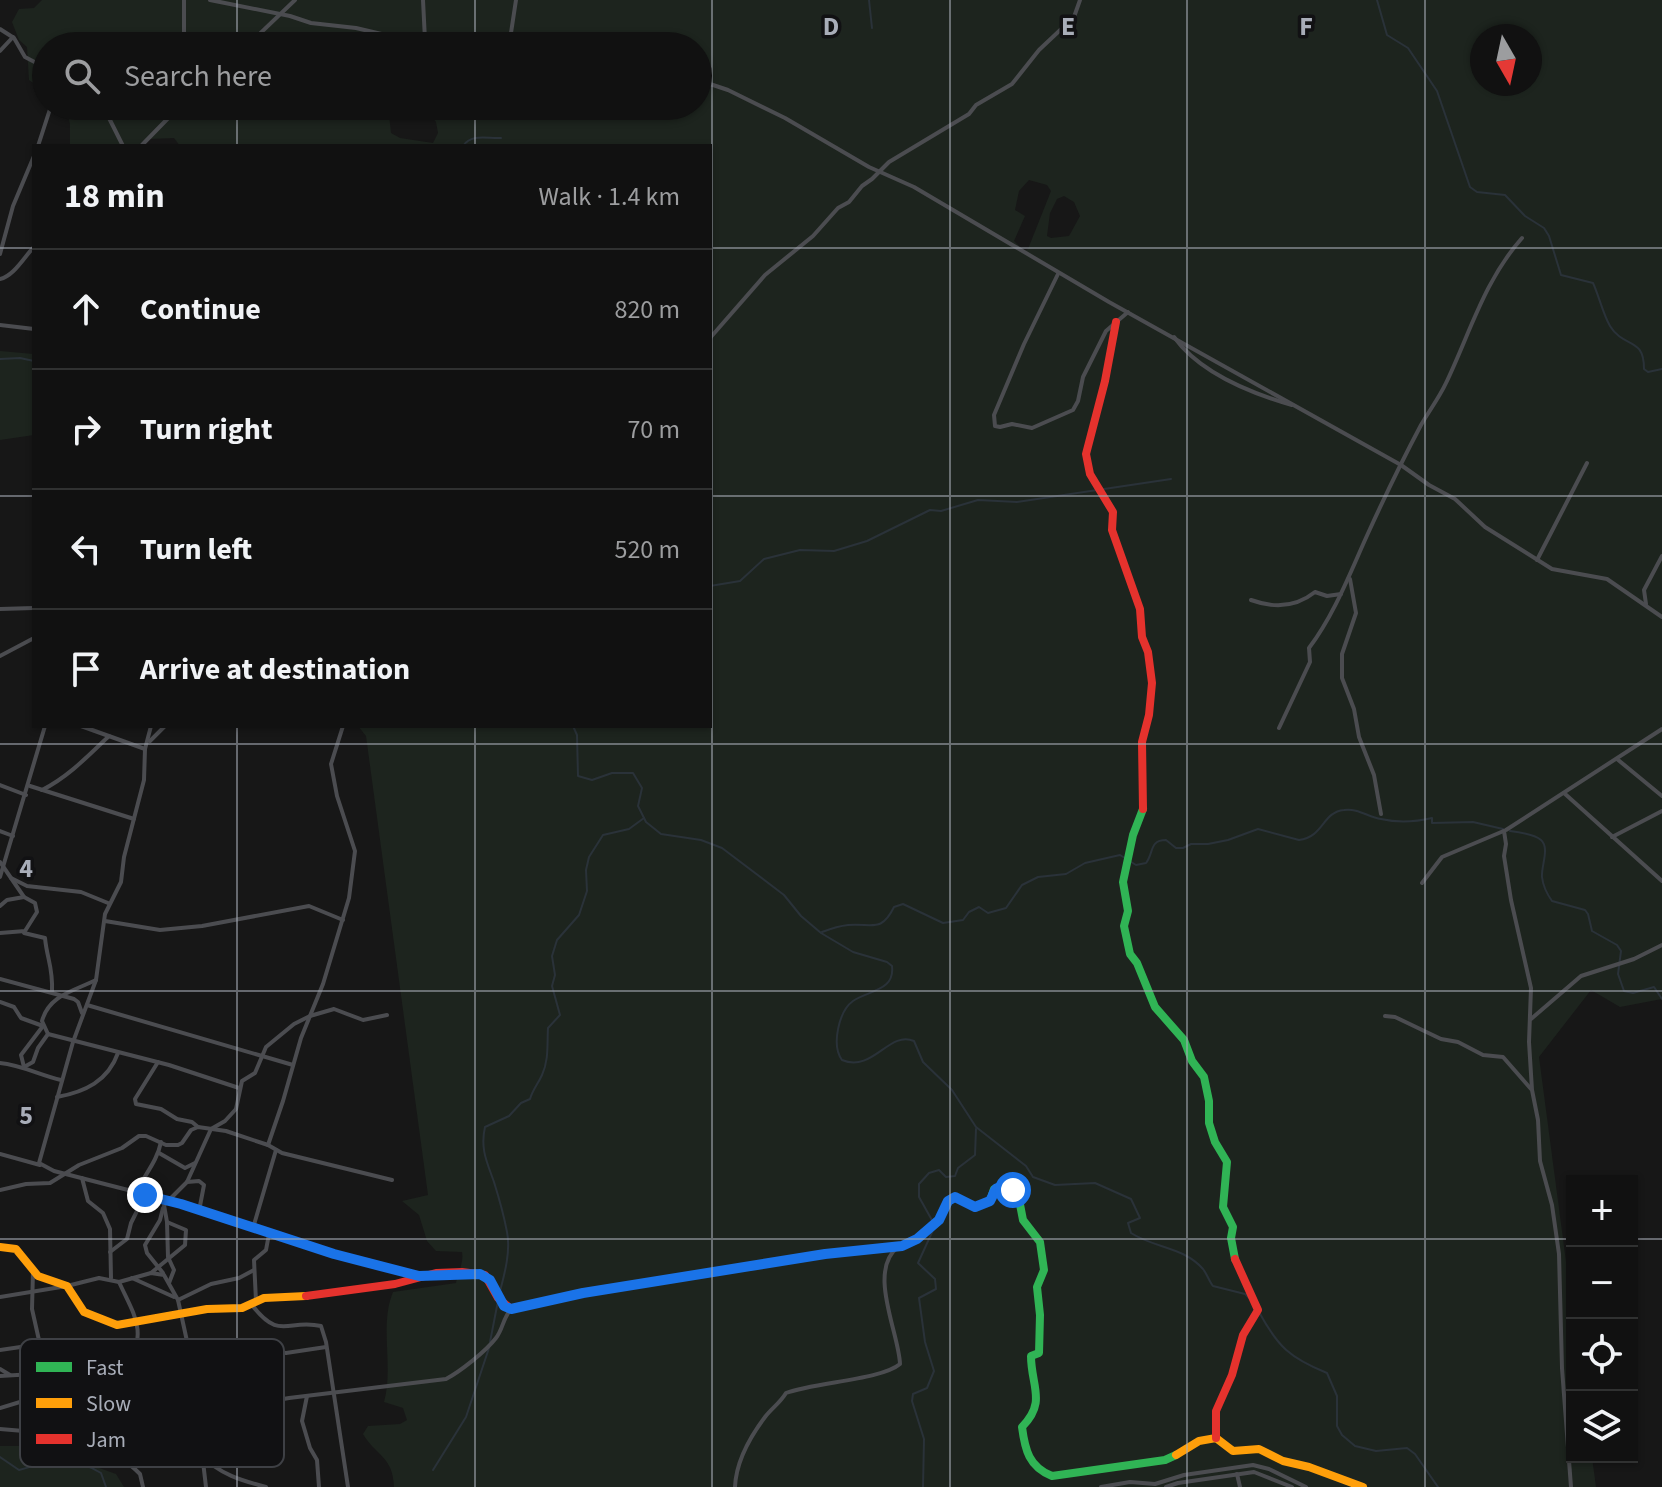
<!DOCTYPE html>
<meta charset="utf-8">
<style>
:root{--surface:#111;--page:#1e1f1f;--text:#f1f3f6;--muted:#9c9d9f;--line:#303131}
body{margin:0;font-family:"Source Sans 3",sans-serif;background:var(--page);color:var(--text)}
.controls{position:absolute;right:24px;bottom:24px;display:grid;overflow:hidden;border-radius:0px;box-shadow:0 2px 6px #0004}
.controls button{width:72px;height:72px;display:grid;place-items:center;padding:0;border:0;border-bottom:2px solid var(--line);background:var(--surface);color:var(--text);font:40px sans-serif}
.compass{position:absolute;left:1470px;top:24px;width:72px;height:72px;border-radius:50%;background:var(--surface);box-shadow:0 2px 6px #0004;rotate:171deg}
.stop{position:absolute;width:24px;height:24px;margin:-18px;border:6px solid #1a73e8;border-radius:50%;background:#fff}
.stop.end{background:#1a73e8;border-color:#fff;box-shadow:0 2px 8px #0008}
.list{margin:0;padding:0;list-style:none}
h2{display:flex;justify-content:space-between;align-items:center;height:104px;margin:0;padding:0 32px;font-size:34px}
h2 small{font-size:26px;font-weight:400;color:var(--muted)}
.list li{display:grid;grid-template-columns:52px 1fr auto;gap:24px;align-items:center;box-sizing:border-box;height:120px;padding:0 32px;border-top:2px solid var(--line)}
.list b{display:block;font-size:30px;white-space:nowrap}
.list em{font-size:26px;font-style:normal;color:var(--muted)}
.icon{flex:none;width:44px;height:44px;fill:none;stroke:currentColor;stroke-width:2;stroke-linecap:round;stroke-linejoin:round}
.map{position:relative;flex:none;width:1662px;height:1487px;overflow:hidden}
.search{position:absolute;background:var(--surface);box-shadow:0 2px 6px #0004;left:32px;top:32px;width:680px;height:88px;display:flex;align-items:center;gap:20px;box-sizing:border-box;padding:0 28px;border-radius:44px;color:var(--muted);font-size:30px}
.panel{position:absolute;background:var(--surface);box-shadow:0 2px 6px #0004;left:32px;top:144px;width:680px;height:584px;border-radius:0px}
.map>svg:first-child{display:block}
.grass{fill:#1d241e;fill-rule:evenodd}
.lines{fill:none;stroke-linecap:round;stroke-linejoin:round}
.stream{stroke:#2a3239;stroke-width:2}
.street{stroke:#4b4c50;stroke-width:4}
.fast{stroke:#30b455;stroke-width:8}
.slow{stroke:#ff9f0a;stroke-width:8}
.jam{stroke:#e5322d;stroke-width:8}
.route{stroke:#1a73e8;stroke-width:10}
.grid{fill:none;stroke:#a8adb8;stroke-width:2;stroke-opacity:0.55}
.key{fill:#111113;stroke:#3e4045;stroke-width:2}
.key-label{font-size:22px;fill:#a8adb8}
.grid-label{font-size:26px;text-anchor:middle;font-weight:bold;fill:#a8adb8;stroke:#111113;stroke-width:7;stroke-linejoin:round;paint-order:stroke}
</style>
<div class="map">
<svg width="1662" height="1487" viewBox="0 0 1662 1487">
<rect width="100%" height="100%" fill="#171717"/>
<!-- grass -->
<g class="grass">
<path d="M42 0H1662V999L1620 1007 1591 990 1539 1057 1572 1307V1457H1592L1596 1487H394C393 1456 376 1456 363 1434L368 1426 400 1424 407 1420 403 1408 384 1402C394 1366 379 1326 393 1292L456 1283C458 1272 464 1263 462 1252L436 1251 427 1241 419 1215 402 1201 428 1195 366 736 358 726H710V146H180L174 138 148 139 136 146H70V124L66 106H388L391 133 400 138 433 143 438 133 436 122 423 106H698V46H46V92L29 80 27 47 19 40 12 22 19 9 34 8ZM1482 36H1530V84H1482ZM1029 180 1047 185 1051 191 1028 249 1024 251 1014 241 1025 216 1015 210 1019 191ZM1064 196 1074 202 1080 216 1069 236 1051 238 1047 236 1050 213 1057 199Z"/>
<polygon points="0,351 34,354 34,435 0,440"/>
<polygon points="0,1446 38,1446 116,1474 124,1487 0,1487"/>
</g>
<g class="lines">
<!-- stream -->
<g class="stream">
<polyline points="869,0 872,28"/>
<path d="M1377 0 1387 35 1408 48 1437 91 1470 187 1477 192 1505 195 1525 216 1544 228 1549 236 1561 275 1593 283C1599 296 1603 314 1610 326 1624 349 1644 336 1644 369L1648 372 1662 369"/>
<path d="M463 146C472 133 488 139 501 138"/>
<polyline points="0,359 20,358 34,361"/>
<polyline points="710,586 740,581 764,559 800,550 834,551 867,541 930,510 941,511 978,500 1017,502 1171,479"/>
<path d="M573 726 577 735 578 776 592 780 612 773H633L642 788 638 806 646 822 661 834 701 840 722 848 784 895 801 916 821 933 853 952 887 962 892 966C895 991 869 990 853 1001 839 1011 831 1045 842 1060 873 1073 889 1030 914 1041L923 1062 952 1090 976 1127 1026 1166 1033 1177 1055 1185 1095 1183 1131 1199 1140 1218 1128 1223 1131 1233C1154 1248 1184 1247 1203 1269 1207 1274 1209 1281 1213 1286L1245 1294 1254 1303"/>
<path d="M1510 831C1518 832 1534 834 1541 840 1550 848 1541 866 1542 877 1543 886 1547 894 1552 901L1585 910 1588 914 1592 931 1617 945 1621 951 1618 974 1624 991 1633 993 1654 987 1662 999"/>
<path d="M822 932C830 929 839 926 848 925 873 923 881 933 894 907L903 904 943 923 963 920 969 912 979 907 988 913 1006 908 1022 885 1038 877 1066 874 1085 863 1120 855 1136 865 1146 863C1154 853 1149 840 1166 840L1176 848H1183L1191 844H1208L1228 840 1258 829 1299 840C1324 837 1322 812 1344 810 1358 808 1368 817 1381 819 1398 823 1415 822 1432 818V823L1473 822 1503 829"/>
<polyline points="933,1222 919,1197 919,1184 929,1173 939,1170 946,1177 955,1176 958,1168 975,1155 976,1129"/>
<path d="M499 1295C504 1276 511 1252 507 1232 504 1216 499 1198 494 1182 487 1162 480 1149 485 1127L509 1116 521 1103 530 1099C533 1089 538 1084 542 1075 549 1060 547 1044 548 1028L560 1015 552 986 555 975 552 956 557 940 579 915 587 891 586 870 589 857 603 835 629 829 644 818"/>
<path d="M1259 1312C1278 1347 1290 1358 1327 1373L1337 1396V1426L1342 1435 1355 1446 1376 1451 1407 1448 1415 1454 1438 1487"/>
<polyline points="490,1342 498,1301"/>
<path d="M0 1457 19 1470C47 1462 74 1456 101 1473L106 1487"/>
<polyline points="433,1470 466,1417 489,1348"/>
<polyline points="923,1487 924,1439 912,1401 913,1394 927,1388 934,1371 925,1342 919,1298 936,1289 935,1279 918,1263 934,1228"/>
</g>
<!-- street -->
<g class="street">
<polyline points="184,0 184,46"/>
<polyline points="210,0 290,16 311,23 356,28 407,40 440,38 480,46"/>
<polyline points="423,0 425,40"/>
<polyline points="0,29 14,38 25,57 46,68"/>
<polyline points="247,46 295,0"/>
<polyline points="509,46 516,0"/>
<polyline points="0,51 13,37"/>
<polyline points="698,80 728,90 785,118 869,167 914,187 1109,302 1401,465 1429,485 1455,499 1485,527 1552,569 1607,579 1662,617"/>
<polyline points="103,106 123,146"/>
<polyline points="38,146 51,106"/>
<polyline points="141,146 180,106"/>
<polyline points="0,254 13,206 34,156"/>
<polyline points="1058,274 1024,344 994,415 995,426 1000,427 1012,424 1032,428 1073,410 1078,401 1083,377 1106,331 1128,312"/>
<path d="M0 279C14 276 24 257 34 247"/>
<polyline points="0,325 34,329"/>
<path d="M1174 337C1200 373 1250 393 1292 405"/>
<polyline points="710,338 765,275 813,236 838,208 849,202 862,186 872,179 889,162 969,114 976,105 1012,84 1039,50 1074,17 1080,0"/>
<polyline points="1537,560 1587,463"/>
<polyline points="1350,579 1356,613 1342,654 1342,678 1354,709 1359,737 1374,775 1381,814"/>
<path d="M1251 600C1273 608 1295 608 1315 592L1327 596 1341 594"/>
<polyline points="1646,604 1644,590 1662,556"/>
<polyline points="0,609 34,608"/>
<polyline points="0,656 34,638"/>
<polyline points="81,726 145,749"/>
<polyline points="151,726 145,749 144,780 124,857 121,882 105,914 96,980 73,1042 39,1163 54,1171 167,1200 269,1234 416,1275"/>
<path d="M1279 728 1310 662 1309 648C1336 612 1351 570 1370 529 1386 494 1403 459 1421 425 1429 411 1439 398 1446 383 1470 333 1484 281 1522 238"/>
<polyline points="150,741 165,726"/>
<polyline points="1617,759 1662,796"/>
<polyline points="0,785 26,795"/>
<polyline points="30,786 134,819"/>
<path d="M42 790C68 777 88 756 109 736"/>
<polyline points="1564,793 1662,881"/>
<polyline points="0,831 13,836"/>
<polyline points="1504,831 1506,844 1504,856 1511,900 1531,988 1529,1042 1532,1090 1538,1120 1540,1161 1552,1205 1559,1254 1562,1368 1571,1487"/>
<polyline points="1612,837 1662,811"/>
<polyline points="0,862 11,878 27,886 81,892 108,903"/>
<polyline points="0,877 45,726"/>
<polyline points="1422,883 1442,857 1506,830 1662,729"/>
<polyline points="0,906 7,900 24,897"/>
<polyline points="105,921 160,930 202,926 309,906 343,920"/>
<polyline points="0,933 25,931 37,912 35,903 24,897 11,878"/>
<path d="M24 933 45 938C47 959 53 967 52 991"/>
<polyline points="0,979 74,999 78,1002 82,1013"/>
<path d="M96 980C74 991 49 995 42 1021L48 1034 169 1065 239 1088"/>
<polyline points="0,1002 14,1007 21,1018 43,1026 21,1055 24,1067 33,1062 38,1048 48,1034"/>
<polyline points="87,1005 293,1065"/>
<polyline points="1385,1016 1395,1017 1441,1039 1458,1042 1483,1055 1503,1057 1531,1089"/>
<polyline points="1531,1019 1581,976 1634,959 1662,945"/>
<polyline points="158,1062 135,1099 136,1104 161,1109 177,1119 192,1122 198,1127"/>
<path d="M0 1063C21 1065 40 1075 61 1080"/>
<path d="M57 1097C85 1092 108 1081 118 1053"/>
<polyline points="268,1145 283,1101 301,1038 323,984 349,898 355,851 337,796 331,764 343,726"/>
<polyline points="159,1153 185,1168 195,1163"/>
<polyline points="0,1154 40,1165"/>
<polyline points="82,1178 88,1201 103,1213 110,1229 111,1278"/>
<polyline points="187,1182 199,1181 204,1185 199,1211"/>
<polyline points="0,1190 26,1184 50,1183 79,1165 122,1148 139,1136 146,1136 166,1145 178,1145 182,1143 191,1130 198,1127 226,1131 268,1145 282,1153 392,1180"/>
<path d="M136 1193C144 1175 157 1162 161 1142"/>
<polyline points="253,1228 276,1150"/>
<polyline points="110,1252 127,1239 131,1223 145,1195"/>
<polyline points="151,1273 185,1245 186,1230 167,1222"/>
<polyline points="163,1273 147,1253 145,1245 160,1220 163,1208"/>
<polyline points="132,1278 174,1297"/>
<path d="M119 1282C136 1319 147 1330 127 1370"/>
<polyline points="169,1283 174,1270 168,1257 167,1222 164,1205 187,1182 211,1129 225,1121 236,1109 242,1081 255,1073 266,1047 294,1024 310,1016 334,1009 363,1020 387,1015"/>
<polyline points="0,1297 67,1286 99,1278 119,1282 151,1273 164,1275 178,1300 192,1364 200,1403 200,1436 206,1487"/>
<polyline points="178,1300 211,1284 239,1278 254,1270"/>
<polyline points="256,1301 254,1260 266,1250 269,1234"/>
<path d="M252 1305C280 1342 288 1318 321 1326L326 1342 348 1487"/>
<polyline points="0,1350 41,1344"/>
<polyline points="192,1364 222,1355 242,1357 263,1350 286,1353 326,1347"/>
<polyline points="45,1367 124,1353 134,1356 187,1347"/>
<polyline points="193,1368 213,1386 245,1395 246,1412"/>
<polyline points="0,1369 10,1375"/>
<polyline points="155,1371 189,1354"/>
<polyline points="0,1376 34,1374 49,1390 57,1454"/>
<path d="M41 1382C62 1385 66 1379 84 1375 107 1371 131 1368 154 1371L159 1407 157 1425"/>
<polyline points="307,1396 302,1421 310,1448 317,1460 319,1487"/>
<polyline points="0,1408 33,1398 41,1382 45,1367 32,1309 33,1271"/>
<polyline points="171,1424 200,1436"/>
<path d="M0 1429 94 1437 199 1418 258 1412 272 1401 289 1398 446 1379C461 1371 486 1351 496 1338 503 1329 503 1318 511 1309"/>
<path d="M94 1437C110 1450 126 1460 140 1474L143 1487"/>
<path d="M202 1455C218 1474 243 1481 266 1487"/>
<polyline points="1237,1474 1240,1487"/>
<path d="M735 1487C736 1462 750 1437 765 1417 772 1408 780 1403 786 1393 815 1382 881 1380 900 1364 899 1333 867 1271 898 1247"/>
<polyline points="1101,1487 1130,1482 1155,1484 1184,1475 1253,1465 1269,1469 1306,1487"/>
<polyline points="1166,1487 1178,1483 1254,1472 1292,1487"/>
</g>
<!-- fast -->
<g class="fast">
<polyline points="1143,809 1133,835 1123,882 1128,911 1124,926 1130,954 1137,963 1155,1007 1184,1040 1192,1061 1204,1077 1209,1101 1209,1123 1215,1142 1227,1162 1223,1207 1233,1227 1231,1238 1235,1259"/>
<path d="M738 1268 825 1254 902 1246 917 1239 939 1220 948 1201 955 1197 975 1207 990 1201 994 1189 1006 1185 1018 1194 1023 1220 1040 1242 1044 1270 1037 1287 1040 1315 1039 1353 1031 1356C1031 1386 1047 1402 1022 1427 1025 1450 1029 1467 1052 1476L1165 1460 1176 1455"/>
</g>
<!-- slow -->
<g class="slow">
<polyline points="0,1247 16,1249 38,1276 67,1286 84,1312 117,1325 207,1309 242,1308 264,1298 306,1296"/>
<polyline points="1176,1455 1199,1441 1216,1438 1233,1451 1259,1449 1283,1461 1309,1467 1363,1487"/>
</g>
<!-- jam -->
<g class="jam">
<polyline points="1116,322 1105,381 1086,454 1090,474 1113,512 1112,530 1140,609 1142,637 1148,652 1152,683 1149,715 1142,742 1143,809"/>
<polyline points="306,1296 395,1284 436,1273 462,1272 485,1275 498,1298 511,1309 583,1293 738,1268"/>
<polyline points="1216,1438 1216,1411 1232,1375 1243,1335 1258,1310 1235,1259"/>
</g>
</g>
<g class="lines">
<!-- route -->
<path class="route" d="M145 1195 181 1204 334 1254 419 1276 480 1274 490 1280 504 1306 511 1309 583 1293 825 1254 902 1246 917 1239 939 1220 948 1201 955 1197 975 1207 990 1201C997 1189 991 1189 1006 1185L1013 1190"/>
</g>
<!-- grid -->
<path class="grid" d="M237 0V46M475 0V46M712 0V1487M950 0V1487M1187 0V1487M1425 0V1487M237 106V146M475 106V146M0 248H34M710 248H1662M0 496H34M710 496H1662M237 726V1487M475 726V1487M0 744H1662M0 991H1662M0 1239H1572M1632 1239H1662"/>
<!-- legend -->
<rect x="20" y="1339" width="264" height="128" rx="12" class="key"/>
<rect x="36" y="1362" width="36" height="10" fill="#30b455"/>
<rect x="36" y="1398" width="36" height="10" fill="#ff9f0a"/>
<rect x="36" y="1434" width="36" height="10" fill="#e5322d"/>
<g class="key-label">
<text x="86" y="1375">Fast</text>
<text x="86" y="1411">Slow</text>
<text x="86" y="1447">Jam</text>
</g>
<g class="grid-label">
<text x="831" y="35">D</text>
<text x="1068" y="35">E</text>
<text x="1306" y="35">F</text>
<text x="26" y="877">4</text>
<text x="26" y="1124">5</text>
</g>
</svg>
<div class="controls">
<button>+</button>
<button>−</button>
<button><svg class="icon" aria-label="locate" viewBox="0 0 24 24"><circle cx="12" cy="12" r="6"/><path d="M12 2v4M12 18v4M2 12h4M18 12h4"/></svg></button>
<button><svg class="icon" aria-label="layers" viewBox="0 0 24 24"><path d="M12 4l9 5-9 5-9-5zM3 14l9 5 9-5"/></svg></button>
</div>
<svg class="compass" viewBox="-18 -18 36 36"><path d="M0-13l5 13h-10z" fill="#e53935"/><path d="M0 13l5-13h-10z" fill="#9c9d9f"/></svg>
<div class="stop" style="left:1013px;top:1190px"></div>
<div class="stop end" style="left:145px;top:1195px"></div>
<div class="search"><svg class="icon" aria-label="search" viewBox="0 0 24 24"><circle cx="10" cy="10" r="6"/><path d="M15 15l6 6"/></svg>Search here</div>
<section class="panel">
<h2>18 min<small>Walk · 1.4 km</small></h2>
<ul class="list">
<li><svg class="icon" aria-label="ahead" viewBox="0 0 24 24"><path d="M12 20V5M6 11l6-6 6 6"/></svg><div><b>Continue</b></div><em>820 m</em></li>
<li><svg class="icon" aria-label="right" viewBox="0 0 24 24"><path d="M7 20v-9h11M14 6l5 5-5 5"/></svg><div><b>Turn right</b></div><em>70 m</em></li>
<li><svg class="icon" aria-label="left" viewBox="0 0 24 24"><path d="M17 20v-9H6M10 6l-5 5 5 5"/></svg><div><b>Turn left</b></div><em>520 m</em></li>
<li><svg class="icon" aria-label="arrive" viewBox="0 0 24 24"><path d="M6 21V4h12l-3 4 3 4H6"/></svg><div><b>Arrive at destination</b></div></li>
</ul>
</section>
</div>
